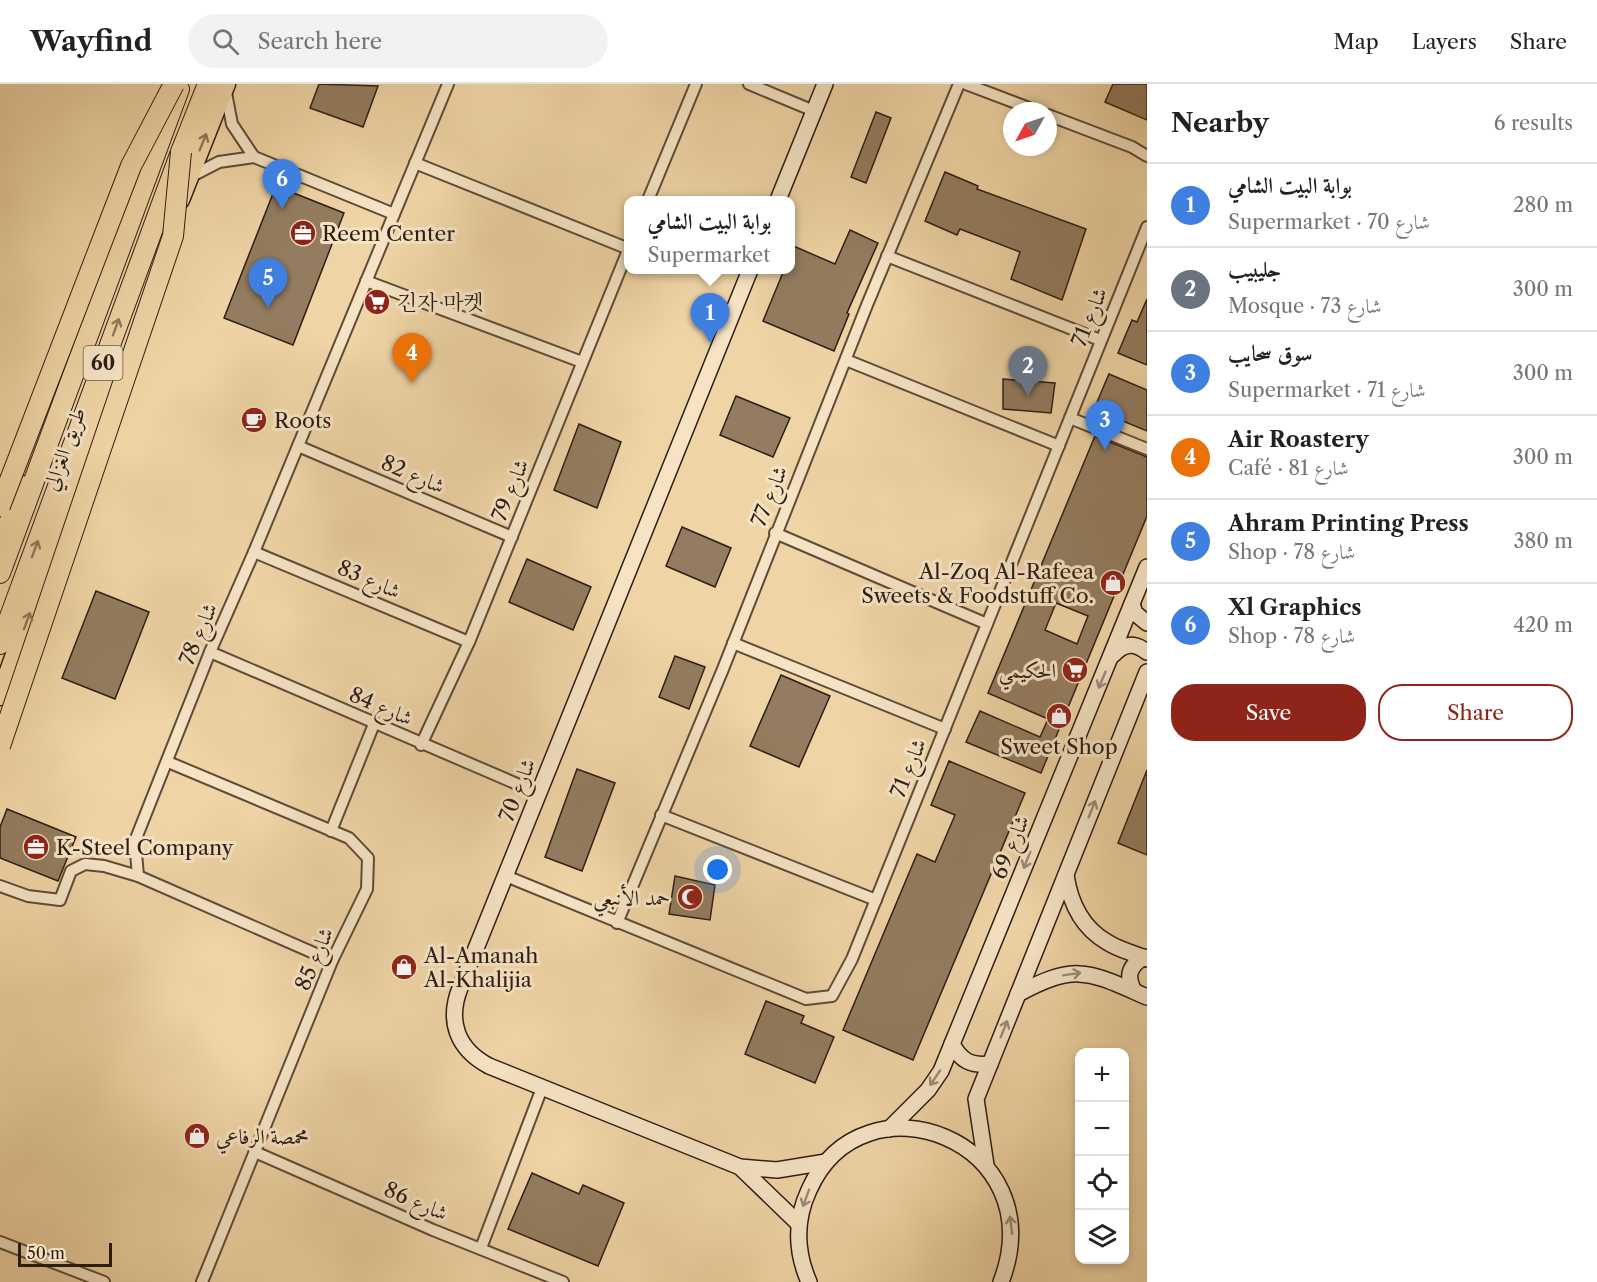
<!DOCTYPE html>
<meta charset="utf-8">
<style>
:root{--surface:#fff;--page:#f2f2f2;--text:#222;--muted:#767676;--line:#e0e0e0;--accent:#8f2418}
body{margin:0;font-family:"Libre Caslon Text",Amiri,"Noto Serif KR",serif;background:var(--page);color:var(--text)}
.controls{position:absolute;right:18px;bottom:18px;display:grid;overflow:hidden;border-radius:12px;box-shadow:0 3px 9px #0003}
.controls button{width:54px;height:54px;display:grid;place-items:center;padding:0;border:0;border-bottom:2px solid var(--line);background:var(--surface);color:var(--text);font:30px sans-serif}
.compass{position:absolute;left:1003px;top:18px;width:54px;height:54px;border-radius:50%;background:var(--surface);box-shadow:0 3px 9px #0003;rotate:230deg}
.scale{position:absolute;left:18px;bottom:15px;width:94px;box-sizing:border-box;padding-left:6px;border:3px solid #2f1d14;border-top:0;font-size:16px;line-height:21px;white-space:nowrap;color:#2f1d14;-webkit-text-stroke:4px #f5e3c4;paint-order:stroke}
.you{position:absolute;left:718px;top:786px;width:21px;height:21px;margin:-15px;border:4px solid #fff;border-radius:50%;background:#1a73e8;box-shadow:0 0 0 9px #1a73e833}
.badge{display:grid;place-items:center;width:39px;height:39px;border-radius:50%;background:var(--accent);color:#fff;font-size:20px;font-weight:700}
.pin{position:absolute;translate:-50% -50px;filter:drop-shadow(0 2px 3px #0008)}
.pin::after{content:'';position:absolute;top:32px;width:21px;height:18px;background:inherit;clip-path:polygon(0 0,100% 0,50% 100%)}
.popup{position:absolute;left:624px;top:112px;width:171px;height:78px;box-sizing:border-box;display:grid;place-content:center;border-radius:12px;background:var(--surface);filter:drop-shadow(0 2px 4px #0005);font-size:20px;white-space:nowrap;color:var(--muted)}
.popup b{font-size:22px;color:var(--text)}
.popup::after{content:'';position:absolute;left:50%;top:100%;margin-left:-12px;border:12px solid transparent;border-top-color:var(--surface)}
.list{margin:0;padding:0;list-style:none}
h2{display:flex;justify-content:space-between;align-items:center;height:78px;margin:0;padding:0 24px;font-size:26px}
h2 small{font-size:20px;font-weight:400;color:var(--muted)}
.list li{display:grid;grid-template-columns:39px 1fr auto;gap:18px;align-items:center;box-sizing:border-box;height:84px;padding:0 24px;border-top:2px solid var(--line)}
.list b{display:block;font-size:22px;white-space:nowrap}
.list p{margin:0;font-size:20px;white-space:nowrap;color:var(--muted)}
.list em{font-size:20px;font-style:normal;color:var(--muted)}
.actions{display:flex;gap:12px;padding:18px 24px}
.actions a{flex:1;padding:14px 0;border:2px solid var(--accent);border-radius:24px;text-align:center;font-size:21px;color:var(--accent)}
.actions .main{background:var(--accent);color:#fff}
.icon{flex:none;width:33px;height:33px;fill:none;stroke:currentColor;stroke-width:2;stroke-linecap:round;stroke-linejoin:round}
.map{position:relative;flex:none;width:1147px;height:1198px;overflow:hidden}
header{display:flex;align-items:center;gap:36px;box-sizing:border-box;height:84px;padding:0 30px;background:var(--surface);border-bottom:2px solid var(--line)}
header strong{font-size:28px}
nav{display:flex;gap:33px;margin-inline-start:auto;font-size:21px}
.search{width:420px;height:54px;background:var(--page);display:flex;align-items:center;gap:15px;box-sizing:border-box;padding:0 21px;border-radius:33px;color:var(--muted);font-size:22px}
main{display:flex}
aside{flex:1;background:var(--surface)}
.map>svg:first-child{display:block}
.building{fill:#937c5f;stroke:#2f1d14;stroke-width:1.5;fill-rule:evenodd}
.lines{fill:none;stroke-linecap:round;stroke-linejoin:round}
.street-casing{stroke:#5f4b38;stroke-width:14}
.secondary-casing{stroke:#2f1d14;stroke-width:18}
.primary-casing{stroke:#2f1d14;stroke-width:21}
.highway-casing{stroke:#2f1d14;stroke-width:22}
.street{stroke:#f5e3c4;stroke-width:10}
.secondary{stroke:#f5e3c4;stroke-width:15}
.primary{stroke:#efd4a5;stroke-width:18}
.highway{stroke:#efd4a5;stroke-width:20}
.highway-bridge-casing{stroke:#2f1d14;stroke-width:22;stroke-linecap:butt}
.highway-bridge{stroke:#efd4a5;stroke-width:20}
.oneway{stroke:#8f785c}
.oneway2{stroke:#9c8a75}
.labels{text-anchor:middle;dominant-baseline:central;stroke-width:6;stroke-linejoin:round;paint-order:stroke}
.shield{fill:#f5e3c4;stroke:#6a5849;stroke-width:1.5}
.shield-label{font-size:20px;font-weight:bold;fill:#2f1d14}
.poi-label{font-size:21px;fill:#2f1d14;stroke:#f5e3c4;text-anchor:start}
.street-label{font-size:21px;fill:#2f1d14;stroke:#f5e3c4}
</style>
<header>
<strong>Wayfind</strong>
<div class="search"><svg class="icon" aria-label="search" viewBox="0 0 24 24"><circle cx="10" cy="10" r="6"/><path d="M15 15l6 6"/></svg>Search here</div>
<nav><a>Map</a><a>Layers</a><a>Share</a></nav>
</header>
<main>
<div class="map">
<svg width="1147" height="1198" viewBox="0 0 1147 1198">
<rect width="100%" height="100%" fill="#efd4a5"/>
<filter id="stains"><feTurbulence type="fractalNoise" baseFrequency=".00333" numOctaves="4"/><feColorMatrix values="0 0 0 0 .2 0 0 0 0 .09 0 0 0 0 .02 0 0 0 .5 -.17"/></filter>
<radialGradient id="worn" r=".72"><stop offset=".6" stop-color="#630" stop-opacity="0"/><stop offset="1" stop-color="#630" stop-opacity=".3"/></radialGradient>
<!-- building -->
<g class="building">
<polygon points="319,0 378,2 363,43 310,24"/>
<polygon points="1113,0 1147,0 1147,36 1105,18"/>
<polygon points="876,28 891,34 866,99 851,93"/>
<polygon points="945,88 978,102 977,105 1086,145 1062,216 1011,195 1020,168 960,145 957,151 925,137"/>
<polygon points="276,102 344,129 293,261 224,234"/>
<polygon points="850,146 878,159 847,229 849,230 834,267 763,237 784,186 791,186 791,161 835,180"/>
<polygon points="1147,215 1147,281 1118,269 1132,236 1137,238"/>
<polygon points="1109,290 1147,306 1147,347 1094,325"/>
<polygon points="1003,295 1055,299 1051,329 1003,325"/>
<polygon points="736,312 790,334 773,373 720,351"/>
<polygon points="579,340 621,358 597,424 554,406"/>
<path d="M1095 352 1147 373V432L1041 689 966 658 980 627 1040 653 1048 635 988 609ZM1056 519 1088 532 1077 560 1045 546Z"/>
<polygon points="682,443 731,464 715,503 666,482"/>
<polygon points="527,475 591,503 573,546 509,518"/>
<polygon points="96,507 149,528 115,615 62,594"/>
<polygon points="675,572 705,583 689,625 659,613"/>
<polygon points="781,591 830,612 799,683 750,662"/>
<polygon points="949,677 1025,709 913,976 843,946 917,770 935,778 955,731 931,721"/>
<polygon points="577,685 615,699 582,787 545,773"/>
<polygon points="1147,686 1147,771 1118,759"/>
<polygon points="7,725 76,753 58,797 0,774 0,743"/>
<polygon points="675,792 715,801 710,836 669,830"/>
<polygon points="766,917 804,932 801,939 834,953 815,999 745,970"/>
<polygon points="532,1089 579,1110 583,1101 624,1119 598,1182 508,1145"/>
</g>
<g class="lines">
<!-- street casing -->
<g class="street-casing">
<g id="street">
<polyline points="749,0 814,27"/>
<polyline points="966,0 1037,27"/>
<polyline points="226,9 232,40 254,73"/>
<polyline points="1048,31 1132,63 1147,72"/>
<polyline points="415,79 629,165"/>
<polyline points="190,93 219,78 254,73 394,130"/>
<polyline points="648,116 696,0"/>
<polyline points="887,172 1100,256"/>
<polyline points="366,197 582,278"/>
<polyline points="846,276 1059,362"/>
<polyline points="1070,334 1147,365"/>
<polyline points="298,362 512,453"/>
<polyline points="775,449 987,540"/>
<polyline points="254,468 469,558"/>
<polyline points="733,559 945,645"/>
<polyline points="210,568 538,709"/>
<polyline points="421,661 469,558 629,164"/>
<polyline points="168,678 349,754 368,774 367,805 332,877 202,1198"/>
<polyline points="661,731 876,816"/>
<polyline points="331,747 374,640"/>
<polyline points="138,792 135,757 210,568 254,468 448,0"/>
<polyline points="506,792 806,915 832,912 852,875 1147,143"/>
<polyline points="0,802 28,812 60,816 71,787 85,780 104,782 138,792 332,877"/>
<polyline points="617,839 723,585 867,221 959,0"/>
<polyline points="255,1068 433,1146 563,1198"/>
<polyline points="0,1158 104,1198"/>
<polyline points="481,1164 542,1004"/>
</g>
</g>
<!-- secondary casing -->
<g class="secondary-casing">
<g id="secondary">
<polyline points="778,116 825,0"/>
<path d="M750 186 460 904C447 937 457 965 489 982L740 1083 777 1086 826 1078"/>
<polyline points="1132,520 1135,529 1147,539"/>
<path d="M1113 571C1124 559 1134 558 1147 568"/>
<path d="M1066 791C1070 818 1081 843 1107 858 1119 866 1134 869 1147 875"/>
<path d="M1134 907C1126 892 1129 882 1144 873"/>
<path d="M1018 910C1077 878 1089 888 1147 913"/>
<path d="M952 960C961 977 971 982 990 980"/>
<polyline points="889,1045 928,1006 941,987 1147,483"/>
<polyline points="986,1081 976,1015 1147,588"/>
<polyline points="740,1083 799,1140"/>
<path d="M809 1198C796 1168 795 1136 809 1106 863 984 1055 1057 1001 1198"/>
</g>
</g>
<!-- primary casing -->
<g class="primary-casing">
<g id="primary">
<polyline points="180,116 226,0"/>
<polyline points="0,461 22,401"/>
<polyline points="0,612 112,303"/>
</g>
</g>
<!-- highway casing -->
<g class="highway-casing">
<g id="highway">
<polyline points="0,489 179,5"/>
<polyline points="0,560 181,68 208,0"/>
</g>
</g>
<!-- street -->
<use href="#street" class="street"/>
<!-- secondary -->
<use href="#secondary" class="secondary"/>
<!-- primary -->
<use href="#primary" class="primary"/>
<!-- highway -->
<use href="#highway" class="highway"/>
<!-- highway-bridge casing -->
<g class="highway-bridge-casing">
<g id="highway-bridge">
<polyline points="0,422 131,82 174,0"/>
<polyline points="0,662 173,152 181,68"/>
</g>
</g>
<!-- highway-bridge -->
<use href="#highway-bridge" class="highway-bridge"/>
</g>
<!-- one-way arrows -->
<defs><path id="oneway-shaft" d="M-6 0H5M1.5-3L5.5 0L1.5 3" fill="none" stroke-width="1.6" stroke-linecap="round" stroke-linejoin="round" transform="scale(1.5)"/></defs>
<g class="oneway">
<use href="#oneway-shaft" transform="translate(203 58) rotate(-68)"/>
<use href="#oneway-shaft" transform="translate(116 243) rotate(-70)"/>
<use href="#oneway-shaft" transform="translate(35 465) rotate(-70)"/>
<use href="#oneway-shaft" transform="translate(27 537) rotate(-70)"/>
</g>
<g class="oneway2">
<use href="#oneway-shaft" transform="translate(1102 596) rotate(113)"/>
<use href="#oneway-shaft" transform="translate(1092 725) rotate(-68)"/>
<use href="#oneway-shaft" transform="translate(1027 776) rotate(112)"/>
<use href="#oneway-shaft" transform="translate(1072 890) rotate(-9)"/>
<use href="#oneway-shaft" transform="translate(1004 945) rotate(-68)"/>
<use href="#oneway-shaft" transform="translate(935 994) rotate(124)"/>
<use href="#oneway-shaft" transform="translate(806 1114) rotate(110)"/>
<use href="#oneway-shaft" transform="translate(1011 1141) rotate(-97)"/>
</g>
<!-- icons -->
<defs>
<g id="office-disc" transform="scale(1.35)"><circle r="9.5" fill="#8f2418" stroke="#f5e3c4"/><path d="M-6-3h4V-5.5h4V-3h4V5H-6ZM-1-4.5V-3h2v-1.5ZM-6 0V1H6V0Z" fill="#fff"/></g>
<g id="supermarket-disc" transform="scale(1.35)"><circle r="9.5" fill="#8f2418" stroke="#f5e3c4"/><path d="M-6-5.5h2.5l.6 2H6L4.5 2H-2.5L-4.4-4H-6ZM-1.5 3.2a1.3 1.3 0 1 0 .1 0ZM3 3.2a1.3 1.3 0 1 0 .1 0Z" fill="#fff"/></g>
<g id="cafe-disc" transform="scale(1.35)"><circle r="9.5" fill="#8f2418" stroke="#f5e3c4"/><path d="M-5.5-4.5H6V0H3Q3 3.5 0 3.5H-2.5Q-5.5 3.5-5.5 0ZM3-3.2v2h1.7v-2ZM-6 4.5H4V6H-6Z" fill="#fff"/></g>
<g id="shop-disc" transform="scale(1.35)"><circle r="9.5" fill="#8f2418" stroke="#f5e3c4"/><path d="M-5-2.5h2.3a2.7 3.5 0 0 1 5.4 0H5L5.5 6h-11ZM-1.5-2.5h3a1.5 2.3 0 0 0-3 0Z" fill="#fff"/></g>
<g id="mosque-disc" transform="scale(1.35)"><circle r="9.5" fill="#8f2418" stroke="#f5e3c4"/><path d="M3.5-4.9A6 6 0 1 0 3.5 4.9A5 5 0 1 1 3.5-4.9Z" fill="#fff"/></g>
</defs>
<g fill-rule="evenodd">
<use href="#office-disc" x="303" y="149"/>
<use href="#supermarket-disc" x="377" y="218"/>
<use href="#cafe-disc" x="254" y="336"/>
<use href="#shop-disc" x="1113" y="499"/>
<use href="#supermarket-disc" x="1075" y="586"/>
<use href="#shop-disc" x="1059" y="632"/>
<use href="#office-disc" x="36" y="763"/>
<use href="#mosque-disc" x="690" y="813"/>
<use href="#shop-disc" x="404" y="883"/>
<use href="#shop-disc" x="197" y="1052"/>
</g>
<g class="labels">
<!-- shield labels -->
<rect class="shield" x="83.5" y="262" width="39" height="34" rx="4.5"/>
<g class="shield-label">
<text x="103" y="279">60</text>
</g>
<!-- poi labels -->
<g class="poi-label">
<text x="322" y="149">Reem Center</text>
<text x="397" y="218">긴자 마켓</text>
<text x="274" y="336">Roots</text>
<text x="1094" y="487" text-anchor="end">Al-Zoq Al-Rafeea<tspan x="1094" dy="24">Sweets &amp; Foodstuff Co.</tspan></text>
<text x="1056" y="586" text-anchor="end">الحكيمي</text>
<text x="1059" y="662" text-anchor="middle">Sweet Shop</text>
<text x="56" y="763">K-Steel Company</text>
<text x="670" y="813" text-anchor="end">حمد الأنبعي</text>
<text x="424" y="871">Al-Amanah<tspan x="424" dy="24">Al-Khalijia</tspan></text>
<text x="216" y="1052">محمصة الرفاعي</text>
</g>
<!-- street labels -->
<g class="street-label">
<text transform="translate(1089 233) rotate(-68)">شارع 71</text>
<text transform="translate(64 365) rotate(-70)">طريق الغزالي</text>
<text transform="translate(413 390) rotate(23)">شارع 82</text>
<text transform="translate(510 406) rotate(-68)">شارع 79</text>
<text transform="translate(769 412) rotate(-68)">شارع 77</text>
<text transform="translate(369 495) rotate(23)">شارع 83</text>
<text transform="translate(198 550) rotate(-67)">شارع 78</text>
<text transform="translate(381 622) rotate(23)">شارع 84</text>
<text transform="translate(908 684) rotate(-68)">شارع 71</text>
<text transform="translate(517 706) rotate(-69)">شارع 70</text>
<text transform="translate(1010 763) rotate(-68)">شارع 69</text>
<text transform="translate(314 875) rotate(-67)">شارع 85</text>
<text transform="translate(416 1117) rotate(23)">شارع 86</text>
</g>
</g>
<rect width="100%" height="100%" filter="url(#stains)"/>
<rect width="100%" height="100%" fill="url(#worn)"/>
</svg>
<div class="controls">
<button>+</button>
<button>−</button>
<button><svg class="icon" aria-label="locate" viewBox="0 0 24 24"><circle cx="12" cy="12" r="6"/><path d="M12 2v4M12 18v4M2 12h4M18 12h4"/></svg></button>
<button><svg class="icon" aria-label="layers" viewBox="0 0 24 24"><path d="M12 4l9 5-9 5-9-5zM3 14l9 5 9-5"/></svg></button>
</div>
<svg class="compass" viewBox="-18 -18 36 36"><path d="M0-13l5 13h-10z" fill="#e53935"/><path d="M0 13l5-13h-10z" fill="#767676"/></svg>
<div class="scale">50 m</div>
<div class="you"></div>
<div class="pin badge" style="left:710px;top:259px;background:#3f7fe0">1</div>
<div class="popup"><b>بوابة البيت الشامي</b>Supermarket</div>
<div class="pin badge" style="left:1028px;top:312px;background:#6b7280">2</div>
<div class="pin badge" style="left:1105px;top:366px;background:#3f7fe0">3</div>
<div class="pin badge" style="left:412px;top:299px;background:#e8710a">4</div>
<div class="pin badge" style="left:268px;top:224px;background:#3f7fe0">5</div>
<div class="pin badge" style="left:282px;top:125px;background:#3f7fe0">6</div>
</div>
<aside>
<h2>Nearby<small>6 results</small></h2>
<ul class="list">
<li><span class="badge" style="background:#3f7fe0">1</span><div><b>بوابة البيت الشامي</b><p>Supermarket · شارع 70</p></div><em>280 m</em></li>
<li><span class="badge" style="background:#6b7280">2</span><div><b>جليبيب</b><p>Mosque · شارع 73</p></div><em>300 m</em></li>
<li><span class="badge" style="background:#3f7fe0">3</span><div><b>سوق سحايب</b><p>Supermarket · شارع 71</p></div><em>300 m</em></li>
<li><span class="badge" style="background:#e8710a">4</span><div><b>Air Roastery</b><p>Café · شارع 81</p></div><em>300 m</em></li>
<li><span class="badge" style="background:#3f7fe0">5</span><div><b>Ahram Printing Press</b><p>Shop · شارع 78</p></div><em>380 m</em></li>
<li><span class="badge" style="background:#3f7fe0">6</span><div><b>Xl Graphics</b><p>Shop · شارع 78</p></div><em>420 m</em></li>
</ul>
<div class="actions"><a class="main">Save</a><a>Share</a></div>
</aside>
</main>
